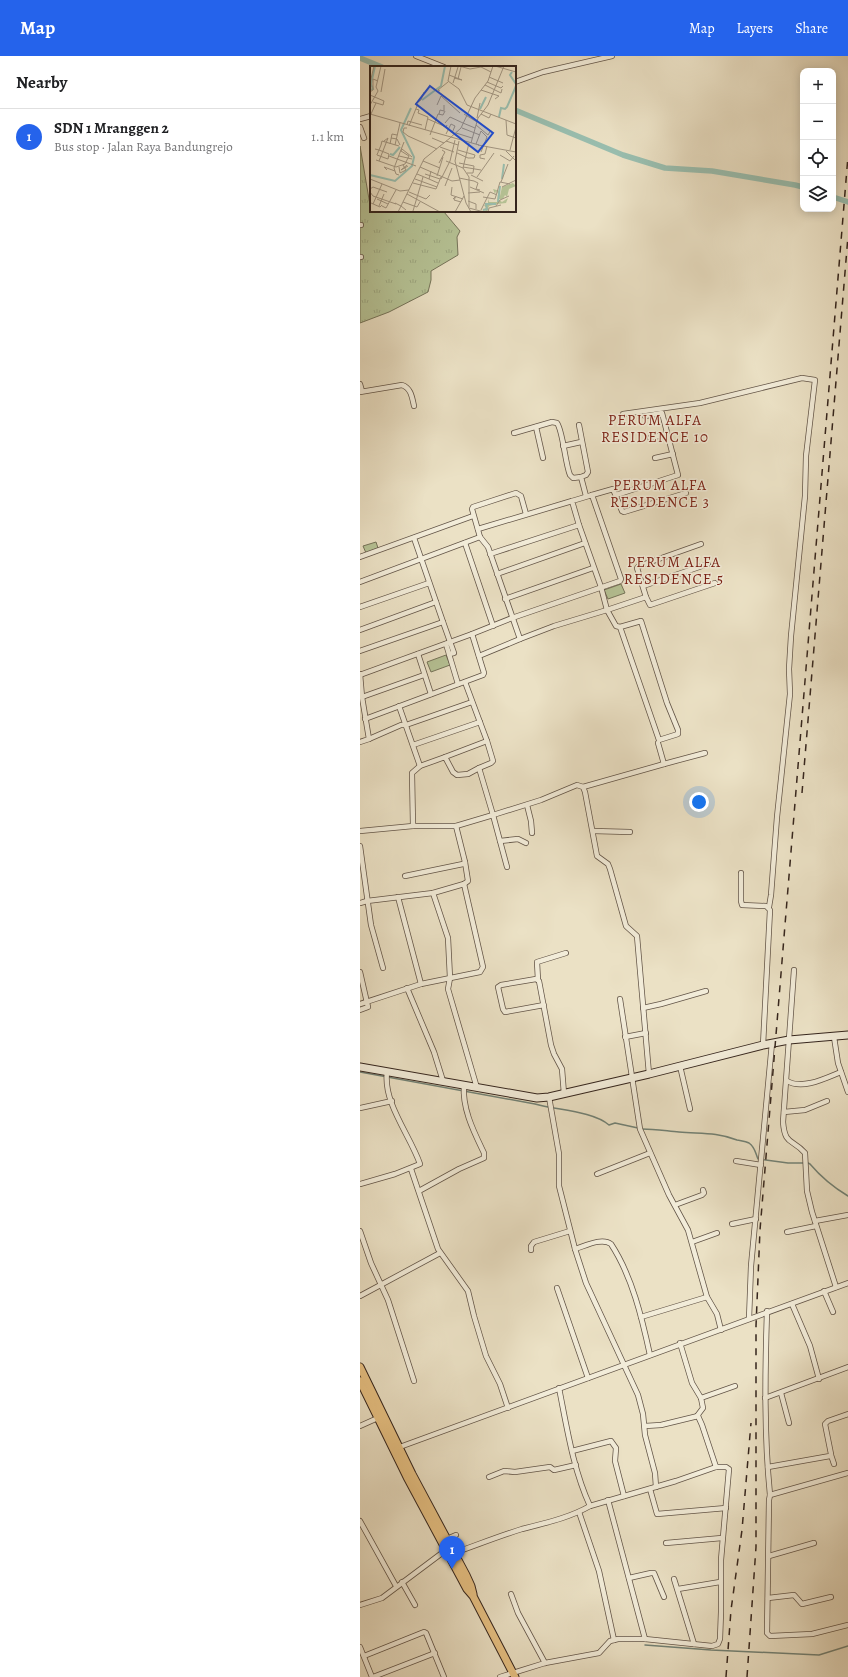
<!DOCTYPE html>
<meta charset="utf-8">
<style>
:root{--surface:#fff;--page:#f6f6f6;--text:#202124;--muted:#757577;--line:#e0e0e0;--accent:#2563eb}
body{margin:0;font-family:Alegreya,serif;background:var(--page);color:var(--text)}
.controls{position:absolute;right:12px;top:12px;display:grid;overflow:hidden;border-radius:8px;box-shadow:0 2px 10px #0003}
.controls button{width:36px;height:36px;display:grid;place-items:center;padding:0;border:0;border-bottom:1px solid var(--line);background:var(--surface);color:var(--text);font:20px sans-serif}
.you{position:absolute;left:339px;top:746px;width:14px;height:14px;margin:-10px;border:3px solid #fff;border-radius:50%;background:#1a73e8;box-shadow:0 0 0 6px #1a73e833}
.badge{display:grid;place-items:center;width:26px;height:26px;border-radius:50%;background:var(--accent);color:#fff;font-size:13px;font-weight:700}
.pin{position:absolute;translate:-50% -33px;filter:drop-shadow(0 1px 2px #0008)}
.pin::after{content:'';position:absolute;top:21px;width:14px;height:12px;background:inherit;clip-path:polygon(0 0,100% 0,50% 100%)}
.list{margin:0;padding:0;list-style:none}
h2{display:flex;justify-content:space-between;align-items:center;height:52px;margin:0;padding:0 16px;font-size:17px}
h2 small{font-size:13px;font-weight:400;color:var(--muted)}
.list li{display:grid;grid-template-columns:26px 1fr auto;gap:12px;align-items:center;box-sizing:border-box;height:56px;padding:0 16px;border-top:1px solid var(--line)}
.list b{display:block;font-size:15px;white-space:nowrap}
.list p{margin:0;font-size:13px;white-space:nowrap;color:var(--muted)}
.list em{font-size:13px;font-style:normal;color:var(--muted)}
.icon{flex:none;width:22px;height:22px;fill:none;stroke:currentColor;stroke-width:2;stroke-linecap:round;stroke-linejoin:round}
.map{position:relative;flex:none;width:488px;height:1621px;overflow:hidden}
header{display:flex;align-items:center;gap:24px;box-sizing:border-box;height:56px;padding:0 20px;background:var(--accent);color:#fff}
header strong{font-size:19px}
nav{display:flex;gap:22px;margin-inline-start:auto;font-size:14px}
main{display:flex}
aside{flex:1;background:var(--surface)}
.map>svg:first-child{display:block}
.grass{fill:url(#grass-tufts);stroke:#76745a}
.green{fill:#b6c396;stroke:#76745a}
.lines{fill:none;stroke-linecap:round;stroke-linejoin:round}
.stream{stroke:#718175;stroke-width:1.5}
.canal{stroke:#99beaf;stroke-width:5.5}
.street-casing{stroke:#625447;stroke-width:6}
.secondary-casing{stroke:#35251d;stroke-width:9}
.primary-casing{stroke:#35251d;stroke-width:9}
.street{stroke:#f2ecd9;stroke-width:4.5}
.secondary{stroke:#f2ecd9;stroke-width:7}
.primary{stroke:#e6c082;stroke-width:7}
.rail{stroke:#35251d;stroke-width:1.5;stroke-dasharray:7 7;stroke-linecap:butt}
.labels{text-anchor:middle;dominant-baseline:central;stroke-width:3;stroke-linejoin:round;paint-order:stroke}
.neighbourhood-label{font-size:15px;letter-spacing:1px;fill:#7a1f14;stroke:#f2ecd9}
.inset-river{fill:none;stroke:#99beaf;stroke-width:2}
.inset-road{fill:none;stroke:#a29682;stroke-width:1}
.view{fill:#1d4ed8;fill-opacity:0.15;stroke:#1d4ed8;stroke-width:2}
.inset-edge{fill:none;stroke:#35251d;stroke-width:2}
</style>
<header>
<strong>Map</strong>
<nav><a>Map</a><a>Layers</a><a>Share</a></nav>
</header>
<main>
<aside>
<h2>Nearby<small></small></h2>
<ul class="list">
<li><span class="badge">1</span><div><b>SDN 1 Mranggen 2</b><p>Bus stop · Jalan Raya Bandungrejo</p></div><em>1.1 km</em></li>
</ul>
</aside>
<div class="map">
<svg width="488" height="1621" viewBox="0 0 488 1621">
<defs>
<pattern id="grass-tufts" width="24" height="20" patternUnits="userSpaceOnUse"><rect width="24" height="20" fill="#b6c396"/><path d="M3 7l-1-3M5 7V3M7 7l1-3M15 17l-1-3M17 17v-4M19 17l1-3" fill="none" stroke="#9da781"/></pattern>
</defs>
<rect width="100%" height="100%" fill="#ebe1c5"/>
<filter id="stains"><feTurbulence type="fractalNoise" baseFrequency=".005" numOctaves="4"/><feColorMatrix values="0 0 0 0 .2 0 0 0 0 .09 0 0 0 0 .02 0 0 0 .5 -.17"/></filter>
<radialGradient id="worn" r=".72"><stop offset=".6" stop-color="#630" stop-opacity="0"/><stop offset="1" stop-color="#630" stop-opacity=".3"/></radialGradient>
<!-- grass -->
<polygon class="grass" points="0,90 11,155 84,156 100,175 97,181 98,199 71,215 71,224 68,236 29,256 0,267"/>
<!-- green -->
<g class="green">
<polygon points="16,486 18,492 6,497 3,490"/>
<polygon points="261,528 265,537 248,543 244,534"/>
<polygon points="86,599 90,609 71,616 67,606"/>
</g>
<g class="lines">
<!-- stream -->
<g class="stream">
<path d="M0 1016 175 1048C196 1054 233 1055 249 1069L255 1067 278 1072"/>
<path d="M282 1073C294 1073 307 1075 319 1076 340 1078 356 1076 377 1084 381 1085 385 1085 389 1087 395 1091 395 1096 398 1103L428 1107H444"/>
<path d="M448 1107 450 1108C461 1121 473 1131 488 1140"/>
<polyline points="285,1589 351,1594 459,1599 488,1590"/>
</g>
<!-- canal -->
<g class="canal">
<polyline points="0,2 22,11"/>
<polyline points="155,54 263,99 305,112 352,115 435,129 443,131"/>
<polyline points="473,141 488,146"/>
</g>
<!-- street casing -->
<g class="street-casing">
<g id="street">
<polyline points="56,0 84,11"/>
<polyline points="155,26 183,16 252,0"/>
<polyline points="0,63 11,60"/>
<polyline points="0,71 4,82"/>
<polyline points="0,169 1,169"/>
<polyline points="0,201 1,201"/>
<polyline points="0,328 2,335"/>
<path d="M0 336 42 329C51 332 52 341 54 350"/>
<polyline points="263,358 340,347 442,322 455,324 446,400 445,440 431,580 429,613 430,638 417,761 411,839 409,851"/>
<polyline points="219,369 228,416 226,419 221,421 226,440"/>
<polyline points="176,371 183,402"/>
<path d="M154 377 192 366 197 367C203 375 205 407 210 419L213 422 221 421"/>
<polyline points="290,382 307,378"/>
<polyline points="203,390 221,386"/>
<polyline points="295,402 313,398"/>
<polyline points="232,439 253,433 262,455 264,456 326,437"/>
<polyline points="256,439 318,419 302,357 285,360"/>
<polyline points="118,473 212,445"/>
<polyline points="120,481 112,453 113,451 156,437 161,440 166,458"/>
<polyline points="105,487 133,570"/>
<polyline points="130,498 219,469 241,531 247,554 286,541 277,512 279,510 341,488"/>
<polyline points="0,501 113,460"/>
<polyline points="137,518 225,487"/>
<polyline points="0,526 120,481 128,491 160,583 194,570 247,554 256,570 260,571 281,565 307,647 318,674 318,678 299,684 260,571"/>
<polyline points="283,530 348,508"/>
<polyline points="286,541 290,549 355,527"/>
<polyline points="145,543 233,512"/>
<polyline points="0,551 69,527"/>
<polyline points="83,566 94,597 89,598"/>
<polyline points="0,574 76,546"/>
<polyline points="112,578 152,562 260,525 261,523 232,439 212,445 219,469"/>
<polyline points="86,588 98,628"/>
<polyline points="0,595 83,566 54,482"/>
<polyline points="58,598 71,638"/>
<polyline points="119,600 160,583"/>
<polyline points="0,618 2,641 9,683 0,686"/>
<polyline points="0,619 112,578 124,617 123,619 5,663"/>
<polyline points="105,626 127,685 133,705 131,707 119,712"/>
<polyline points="2,641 64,619"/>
<polyline points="39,650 60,710"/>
<polyline points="9,683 41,669 46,669 112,646"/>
<polyline points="298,687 304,708 345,697"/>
<polyline points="53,689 120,666"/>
<polyline points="85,701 127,685"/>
<polyline points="223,731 304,708"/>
<polyline points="167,749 171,765 172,777"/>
<polyline points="53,770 52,717 60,710 85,701 93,716 97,719 108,718 119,712 133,759 181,744 217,729 223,731 225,736 237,800 248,808 250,813 266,870 277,880 289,1018"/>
<polyline points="0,775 53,770 96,770 133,759 147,811"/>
<polyline points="233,775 270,776"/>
<polyline points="140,785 158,783 166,787"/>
<polyline points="0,790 11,869 23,912"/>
<polyline points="381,817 381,845 382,849 406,850 410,854 403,989"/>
<polyline points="45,820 103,808 105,806 96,770"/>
<polyline points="104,828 108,825 105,806"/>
<polyline points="73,837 88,882 90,922 88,933 117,1032"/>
<polyline points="38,841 61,928"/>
<polyline points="0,847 7,845 73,837 104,828 123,911 120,916 61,928 0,948"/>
<path d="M434 914 423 1066C425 1090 432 1082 445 1097L447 1135 452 1156 476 1231"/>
<polyline points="0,916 8,951 0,954"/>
<polyline points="178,924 177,906 206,897"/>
<polyline points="47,932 74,996 83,1025"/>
<polyline points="260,943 280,1073 309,1139 328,1174 347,1241 357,1258 361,1274"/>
<polyline points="184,949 145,956 143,953 138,931 141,929 176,923 179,925 191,989 194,998 202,1013 204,1038"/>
<polyline points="283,952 301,948 346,935"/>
<polyline points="265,981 286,977"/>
<polyline points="474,981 478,1007 488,1036"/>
<polyline points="320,1010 330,1053"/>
<path d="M427 1025C443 1034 466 1022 481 1016"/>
<polyline points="189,1041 199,1098 199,1130 215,1193 226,1227 278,1339 283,1358 285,1379 295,1417 296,1431"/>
<polyline points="0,1052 32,1045"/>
<polyline points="424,1056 445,1054 467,1045"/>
<polyline points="376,1105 401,1109"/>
<polyline points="51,1113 78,1193 108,1235 114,1260 126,1300 140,1328 148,1352"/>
<polyline points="237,1118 290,1097"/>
<path d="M0 1128 35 1118 60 1108C50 1079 23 1047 27 1016"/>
<path d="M59 1135 99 1113 124 1102V1097C114 1076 102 1053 104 1029"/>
<polyline points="315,1149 342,1139 344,1137 343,1134"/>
<polyline points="455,1165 488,1159"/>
<polyline points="372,1168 396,1163"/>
<polyline points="0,1175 11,1207 28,1244 54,1325"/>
<polyline points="427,1176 456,1170"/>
<polyline points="332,1186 357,1177"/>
<path d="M215 1193C225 1190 242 1181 251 1188 272 1220 282 1262 290 1299"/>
<polyline points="171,1194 171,1190 174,1186 210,1175"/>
<polyline points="197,1232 228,1322"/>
<polyline points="464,1235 473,1256"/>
<polyline points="0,1240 80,1197"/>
<polyline points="432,1248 450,1290 459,1323"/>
<path d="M407 1255C405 1317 404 1378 410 1439L409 1444 407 1577 410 1580 452 1578 488 1569"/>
<polyline points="281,1261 347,1241"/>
<polyline points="389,1263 391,1210 412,987"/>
<polyline points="320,1287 332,1327 341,1342"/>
<path d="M199 1332C207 1372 213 1413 230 1450"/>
<polyline points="421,1337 429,1367"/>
<polyline points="405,1342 488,1311"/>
<polyline points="337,1360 343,1352 341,1342 375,1330"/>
<polyline points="0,1370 20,1361"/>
<polyline points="285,1370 301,1369 338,1360 342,1369 356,1411"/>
<polyline points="37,1392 488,1227"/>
<polyline points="212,1395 251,1385 256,1392 255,1405 264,1440"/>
<polyline points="471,1399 474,1408"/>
<polyline points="408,1411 470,1400 471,1398 465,1368 468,1365 488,1358"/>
<polyline points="129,1421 144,1415 155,1416 190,1411 194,1414 216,1409"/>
<polyline points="290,1433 297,1458 366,1452"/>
<polyline points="410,1439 488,1417"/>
<polyline points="248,1444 285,1583"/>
<polyline points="219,1456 239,1515 254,1584"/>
<polyline points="0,1465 36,1530"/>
<polyline points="87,1483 96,1479"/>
<polyline points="306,1487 362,1482"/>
<path d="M94 1497C117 1489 139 1480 162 1473 185 1467 209 1462 230 1450L316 1425 356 1411H366L369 1413 361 1504V1556L360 1583 358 1588 352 1590 285 1583H258L250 1585 239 1597 185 1607 140 1621"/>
<polyline points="409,1500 454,1487"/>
<polyline points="269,1522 291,1517 294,1517 304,1541"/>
<polyline points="314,1523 334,1588"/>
<polyline points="42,1526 55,1549"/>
<polyline points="318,1533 360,1526"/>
<polyline points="151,1538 158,1557 185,1607"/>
<polyline points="408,1542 434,1539 442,1548 471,1541"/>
<polyline points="0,1549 22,1542 86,1494"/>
<polyline points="0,1591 12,1621"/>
<polyline points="4,1600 64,1576 66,1577 84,1621"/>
<polyline points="13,1621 75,1597"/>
</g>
</g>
<!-- secondary casing -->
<g class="secondary-casing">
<polyline id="secondary" points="0,1011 177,1042 189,1041 289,1018 403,989 429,984 488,979"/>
</g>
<!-- primary casing -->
<g class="primary-casing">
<g id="primary">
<polyline points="0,1311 52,1418 106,1519 111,1530 113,1538"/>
<polyline points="0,1325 47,1421 107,1533 113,1540 155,1621"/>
</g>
</g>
<!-- street -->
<use href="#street" class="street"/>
<!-- secondary -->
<use href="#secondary" class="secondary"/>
<!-- primary -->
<use href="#primary" class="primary"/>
<!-- rail -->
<g class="rail">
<polyline points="442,737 488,180"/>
<polyline points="366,1621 371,1554 382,1474 391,1367"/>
<polyline points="387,1621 396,1491 396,1270 400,1174 488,100"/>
</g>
</g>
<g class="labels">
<!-- neighbourhood labels -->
<g class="neighbourhood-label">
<text x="295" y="364">PERUM ALFA<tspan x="295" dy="17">RESIDENCE 10</tspan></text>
<text x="300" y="429">PERUM ALFA<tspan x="300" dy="17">RESIDENCE 3</tspan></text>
<text x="314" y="506">PERUM ALFA<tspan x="314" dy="17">RESIDENCE 5</tspan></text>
</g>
</g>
<!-- overview -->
<g transform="translate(10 10)">
<rect width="146" height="146" fill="#ebe1c5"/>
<path d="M143 117 146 120 139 123 137 131 135 129 133 133H128L132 136 138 132 136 137 127 138 119 140 117 146 114 143 110 146 116 142 114 139 118 138V133L119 136H127L128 128 126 125 125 128 123 123 130 125V130L132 121Z" fill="#b6c396"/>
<path class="inset-river" d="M142 6 140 9 146 18M0 24 3 23 1 18 5 0M52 34 71 20 75 0M110 43 116 31M129 51 131 42 135 43 137 41 146 20M20 88 23 89 30 81M0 109 25 115 42 100 44 91 31 64 41 42M132 113 134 98M128 136 130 120M113 144 117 143 116 138H126"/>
<path class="inset-road" d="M81 0 78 15 89 23 97 39 146 58M89 0 100 3 111 1 121 6M125 0 146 6M79 9 92 14 84 12M119 11 133 17M88 13 91 1M117 16 131 22 133 20M0 17 4 0M83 17 88 1M115 19 131 27 132 23M111 24 129 30 125 33M70 25 68 24 78 16M0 26 3 24V13L8 15M11 26 15 3M0 29 14 35 13 39 3 36M0 39 8 25 6 21 11 0M67 39 71 30 90 47M49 41 45 38 51 34 54 26M46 43 49 44 48 47 58 51 55 64M0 48 109 79M1 48 6 37M69 48 70 44 74 45V39M94 48 107 56M111 48 119 52 121 48M107 52 110 37M58 53 76 61 77 59M136 54 137 69 146 72M75 57 80 51 93 57M93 57 105 62M37 59 38 55 52 59M106 59 118 69 121 64M39 60 47 40M37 62H34L33 66 38 70 67 83M92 62 110 69M86 67 102 72M76 68 81 58 85 60 82 67M60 69 68 48 73 49 75 45M21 72 27 73 30 79M62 72 74 77M80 72 91 62 105 32 118 15 123 0M76 75 88 79M89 75 85 95 96 137 101 146M101 77 108 52 118 39 134 0M20 78 22 68 27 69M106 78 111 65 117 71 111 86M25 79 30 57M108 79 146 86M70 81 84 86M5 83 9 84 19 88 18 93 7 89V88L8 87V86L9 84 11 79 12 75 29 80M140 84 146 61M136 85 146 95M87 87 98 92H104L105 89 88 84M130 89 140 95 144 90M19 90 46 100M29 90 42 93M39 90 31 85 32 83 42 91M115 93 110 92V89L115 88 117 80M6 94 26 101 35 98 39 90M9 95 18 72 14 75M53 95 70 102M76 95 93 102M69 97 75 86 72 84M89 97 104 100 103 107H97M37 99 31 104 38 100M29 101 30 107 36 104 33 99M50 101 82 115 90 114M93 101 111 104M17 104 14 101 25 105M61 105 59 113 68 117M47 108 59 113M55 108 70 113M29 109 26 108 24 102 34 76M101 109 113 115M67 110 73 91M107 111 124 87M89 112 104 115M0 113 30 125 39 124M45 113 67 121M71 113 80 95 85 74M104 115 108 117 106 123 110 124M131 116 138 98M43 117 66 123 71 111M75 120 82 102M82 121 81 129 93 133M100 121 114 127M132 121 146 114M0 123 3 121 17 126M0 126 3 130 26 138M39 126 56 133 60 129M98 127 110 126M37 128 70 146M113 131 125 133 130 116 140 118M7 133 18 138M83 133 86 130 84 134 91 136M98 135 106 138V143M33 136 47 141 50 136M1 137 10 141 12 139M25 137 31 140 54 93 80 72M3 138 12 118M9 140 14 128M12 140 16 142 26 124M126 140 130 134 139 130M99 141V111L93 102 99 77M99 142 114 146M111 144 120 126 127 129M43 145 53 111M28 146 31 140 36 144M85 146 94 130M118 146 119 142 131 139"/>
<path class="view" d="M60 20 123 67 108 86 46 38Z"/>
<rect width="146" height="146" class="inset-edge"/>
</g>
<rect width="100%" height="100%" filter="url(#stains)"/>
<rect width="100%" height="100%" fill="url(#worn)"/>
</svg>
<div class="controls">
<button>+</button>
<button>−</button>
<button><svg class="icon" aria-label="locate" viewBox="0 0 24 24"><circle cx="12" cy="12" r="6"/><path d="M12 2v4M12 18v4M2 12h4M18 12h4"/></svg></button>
<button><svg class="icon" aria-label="layers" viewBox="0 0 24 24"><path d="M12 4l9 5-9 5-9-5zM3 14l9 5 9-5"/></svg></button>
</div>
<div class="you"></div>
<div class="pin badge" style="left:92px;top:1513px">1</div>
</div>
</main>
